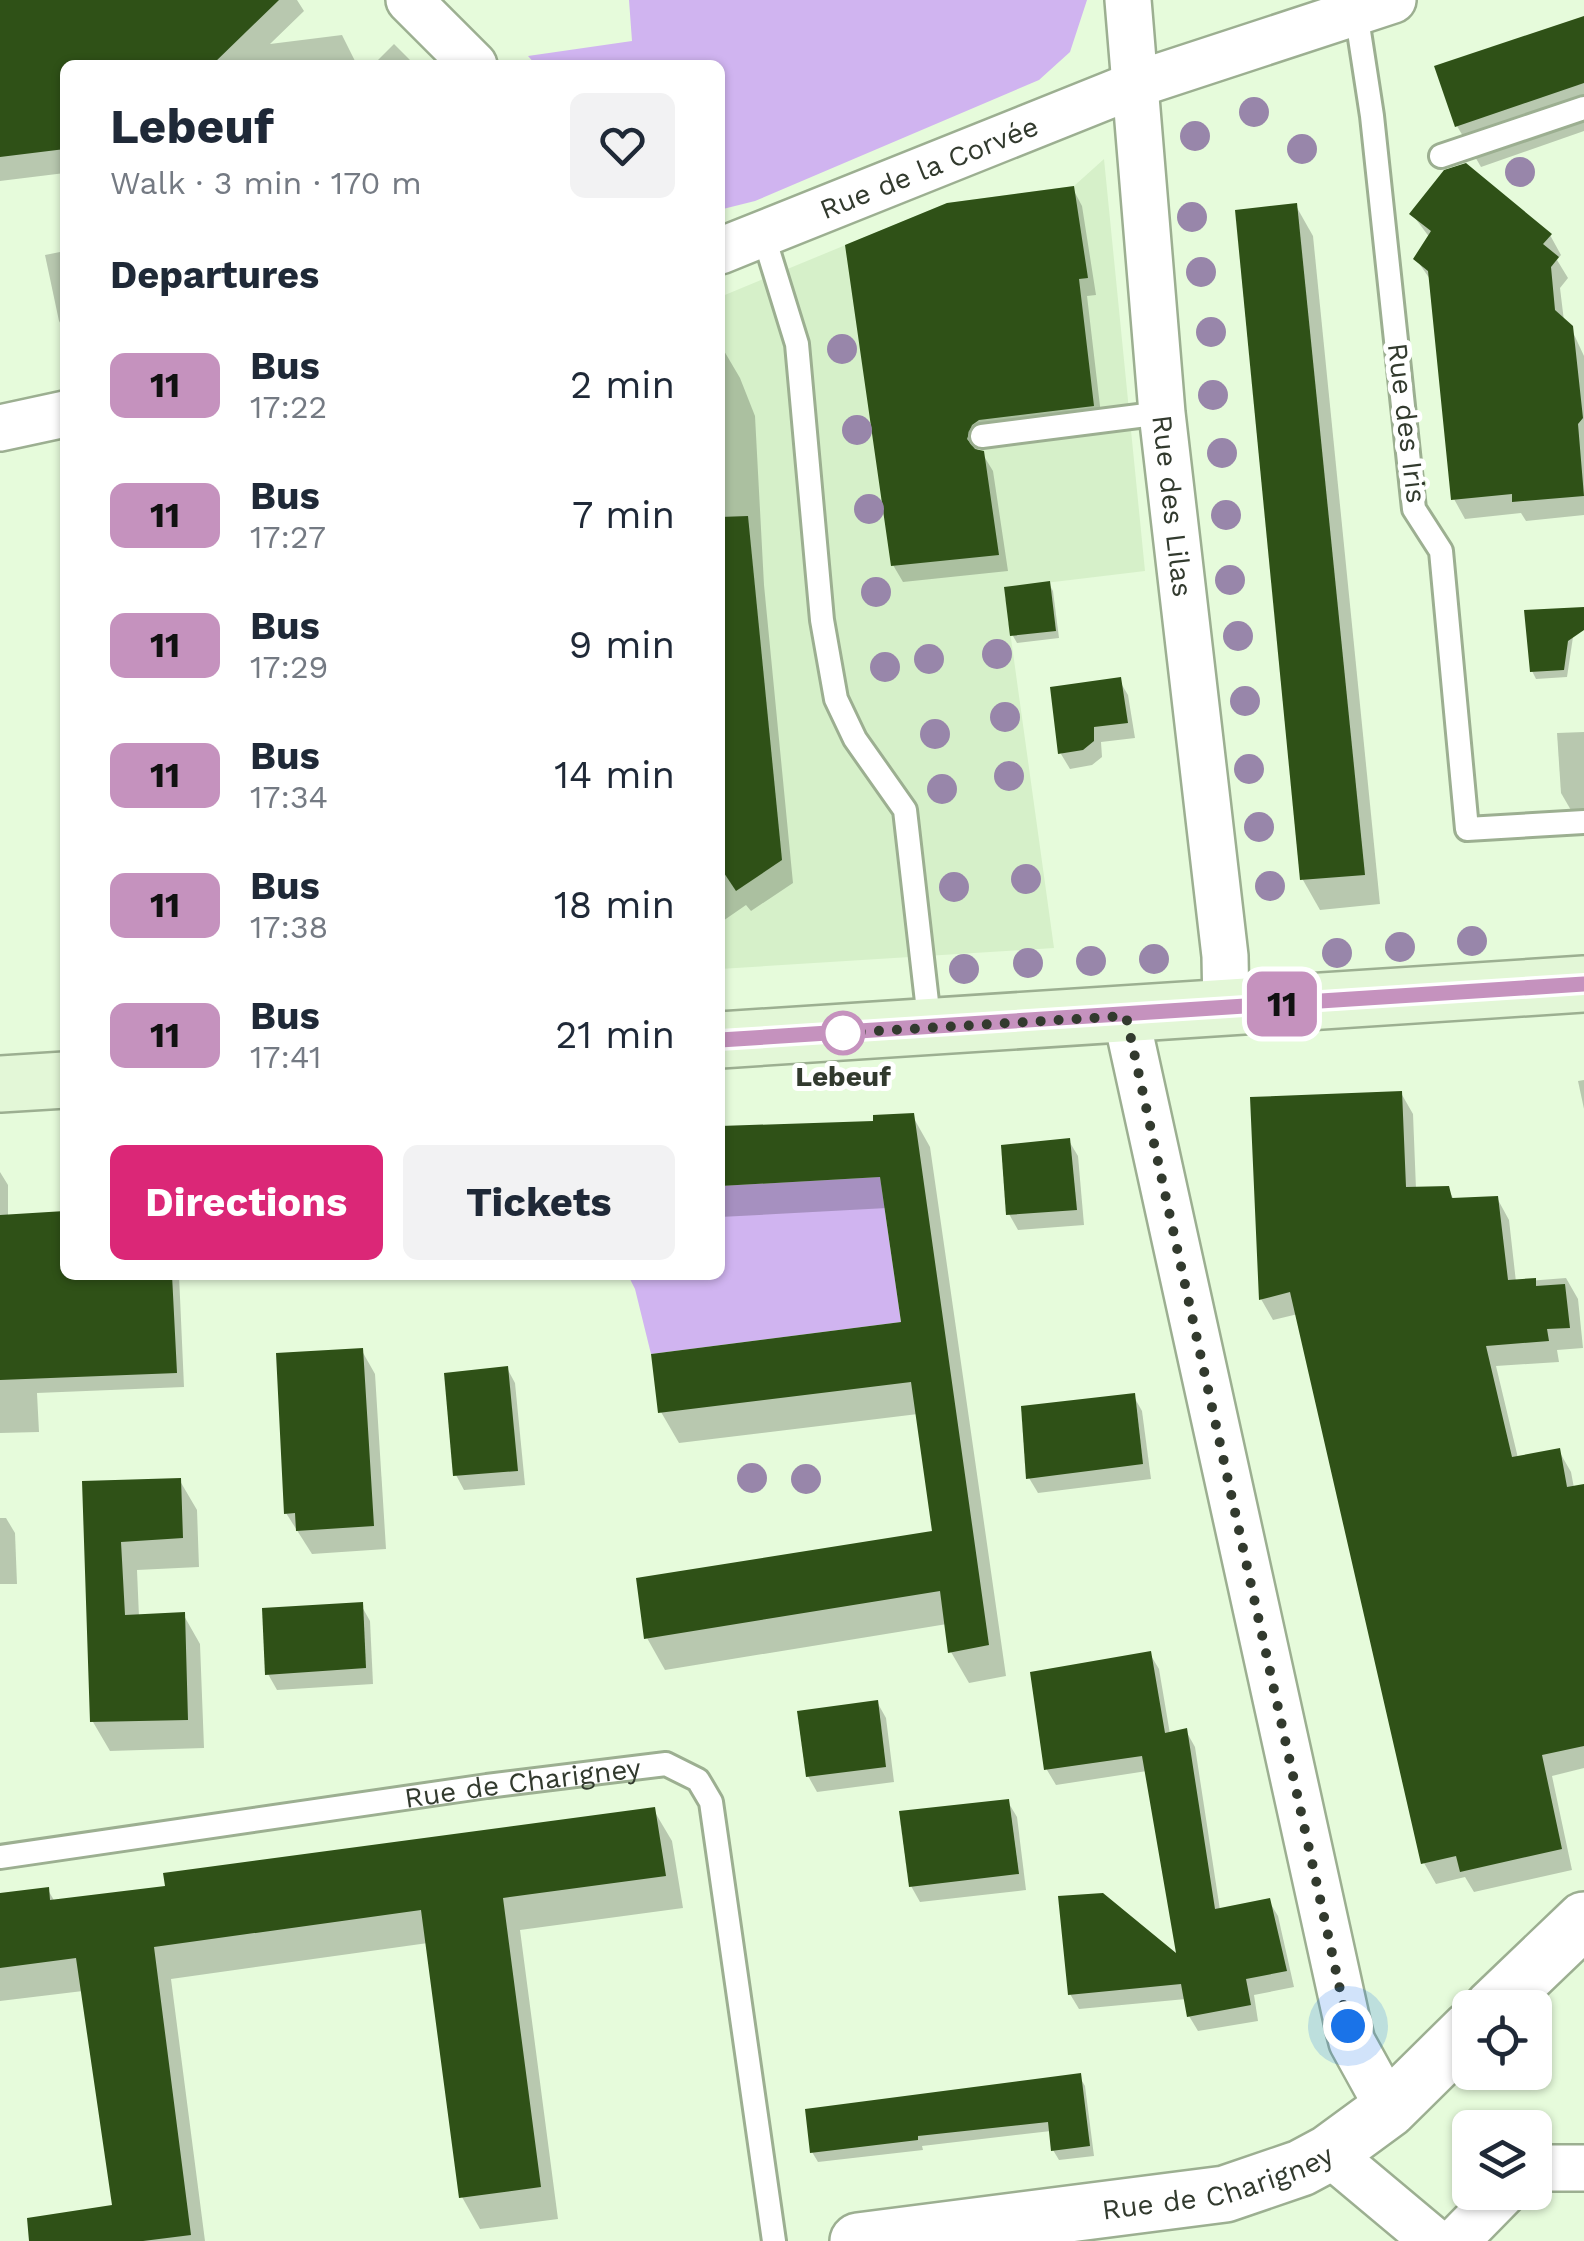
<!DOCTYPE html>
<meta charset="utf-8">
<style>
:root{--surface:#fff;--page:#f2f2f3;--text:#1f2937;--muted:#747a83;--accent:#db2777}
body{margin:0;font-family:"Work Sans",sans-serif;background:var(--page);color:var(--text);height:100vh;display:flex;flex-direction:column;font-size:38px;white-space:nowrap}
*{box-sizing:border-box;margin:0}
p{font-size:32px;color:var(--muted)}
.icon{flex:none;width:55px;height:55px;fill:none;stroke:currentColor;stroke-width:2;stroke-linecap:round;stroke-linejoin:round}
.map{position:relative;flex:1;overflow:hidden}
.drawer{position:absolute;left:60px;top:60px;width:665px;height:1220px;display:flex;flex-direction:column;background:var(--surface);border-radius:15px;box-shadow:0 2px 8px #0004}
.drawer>*{flex:none}
.badge{padding:0 20px;border-radius:15px;font-size:35px;line-height:65px}
.fabs{position:absolute;left:1452px;top:1990px;display:grid;gap:20px}
.fabs a{display:grid;place-items:center;width:100px;height:100px;border-radius:15px;background:var(--surface);box-shadow:0 2px 8px #0004;font-size:50px}
.you{position:absolute;width:50px;height:50px;margin:-25px;border:8px solid #fff;border-radius:50%;background:#1a73e8;box-shadow:0 0 0 15px #1a73e833}
.map>.badge{position:absolute;translate:-50% -50%;box-shadow:0 0 0 5px #fff}
h2{padding:0 50px;font-size:38px;line-height:90px}
.round{display:grid;place-items:center;flex:none;width:105px;height:105px;border-radius:15px;background:var(--page)}
.headline{display:flex;align-items:center;justify-content:space-between;height:170px;padding:0 50px}
h1{font-size:48px;font-weight:700;line-height:75px}
.primary-button{display:flex;gap:20px;margin-top:auto;padding:20px 50px}
.primary-button a{flex:1;height:115px;border-radius:15px;background:var(--accent);color:#fff;font-size:40px;font-weight:700;line-height:115px;text-align:center}
.primary-button a+a{background:var(--page);color:var(--text)}
ul{padding:0;list-style:none}
li{display:flex;align-items:center;gap:30px;height:130px;padding:0 50px}
li div{flex:1}
li b{display:block;font-size:38px}
li em{font-style:normal}
li .badge{min-width:110px;font-weight:700;text-align:center}
.map>svg:first-child{display:block}
.built{fill:#d6f0c9}
.green{fill:#d0b4f0}
.shadow{fill:#0003}
.building{fill:#2f5117}
.lines{fill:none;stroke-linecap:round;stroke-linejoin:round}
.service-casing{stroke:#9caf91;stroke-width:28}
.minor-casing{stroke:#9caf91;stroke-width:50}
.tertiary-casing{stroke:#9caf91;stroke-width:60}
.secondary-casing{stroke:#9caf91;stroke-width:60}
.service{stroke:#fff;stroke-width:22}
.minor{stroke:#fff;stroke-width:45}
.tertiary{stroke:#fff;stroke-width:55}
.secondary{stroke:#e3f7d7;stroke-width:55}
.tree{fill:#9886aa}
.line-casing{stroke:#fff;stroke-width:22}
.line{stroke:#c592be;stroke-width:15}
.walk{stroke:#323a2e;stroke-width:10;stroke-dasharray:0 18}
.stop-dot{fill:#fff;stroke:#c592be;stroke-width:5}
.labels{text-anchor:middle;dominant-baseline:central;stroke-width:10;stroke-linejoin:round;paint-order:stroke}
.street-label{font-size:28px;fill:#323a2e;stroke:#fff}
.stop-label{font-size:28px;font-weight:bold;fill:#323a2e;stroke:#fff}
</style>
<div class="map">
<svg width="1584" height="2241" viewBox="0 0 1584 2241">
<rect width="100%" height="100%" fill="#e6fbdb"/>
<!-- built -->
<polygon class="built" points="1104,159 1145,571 1004,588 1054,948 720,969 720,297 947,203 1074,186"/>
<!-- green -->
<g class="green">
<polygon points="629,0 1087,0 1070,52 1039,80 755,201 723,209 720,209 720,65 536,65 528,56 632,41"/>
<polygon points="880,1177 901,1322 651,1354 635,1289 628,1275 720,1275 720,1186"/>
</g>
<!-- shadow -->
<g class="shadow">
<polygon points="0,0 297,0 304,11 270,44 342,35 357,65 65,65 65,173 0,181"/>
<polygon points="1584,18 1584,131 1481,167 1457,126"/>
<polygon points="394,44 415,65 373,65"/>
<polygon points="1073,189 1082,206 1096,295 1087,296 1102,423 989,436 977,447 976,452 982,453 993,471 1008,571 903,582 893,565"/>
<polygon points="1296,206 1313,236 1380,904 1320,910 1303,880"/>
<polygon points="1412,214 1550,235 1561,255 1557,260 1568,278 1560,288 1564,321 1571,328 1584,356 1584,515 1526,521 1521,513 1465,519 1454,499 1432,282 1416,259 1430,238"/>
<polygon points="65,251 65,331 59,321 45,255"/>
<polygon points="720,344 740,378 755,416 764,585 793,883 751,911 746,905 720,923"/>
<polygon points="1049,584 1053,591 1059,638 1017,643 1013,636"/>
<polygon points="1576,617 1567,677 1536,679 1532,671"/>
<polygon points="1119,680 1128,695 1135,738 1101,742 1102,757 1092,765 1070,769 1061,754"/>
<polygon points="1584,732 1584,823 1579,824 1561,793 1557,733"/>
<polygon points="1584,1080 1584,1109 1578,1081"/>
<polygon points="1401,1093 1413,1114 1416,1189 1448,1188 1454,1200 1497,1198 1509,1220 1516,1282 1566,1278 1578,1299 1583,1348 1557,1350 1559,1362 1496,1366 1518,1458 1559,1451 1571,1472 1574,1488 1584,1486 1584,1768 1552,1776 1572,1870 1474,1892 1465,1877 1436,1884 1424,1863 1298,1314 1273,1320 1261,1299"/>
<polygon points="912,1115 930,1147 1006,1676 969,1683 951,1652 947,1624 665,1670 647,1638 935,1533 918,1414 679,1443 661,1412 904,1324 887,1208 720,1217 720,1129 875,1123"/>
<polygon points="1069,1141 1078,1156 1084,1225 1018,1230 1009,1214"/>
<polygon points="0,1172 8,1185 8,1217 65,1214 65,1275 179,1275 184,1387 37,1393 39,1432 0,1433"/>
<polygon points="273,1275 435,1275 436,1277 275,1280"/>
<polygon points="362,1351 375,1374 386,1549 312,1554 286,1513"/>
<polygon points="507,1368 515,1383 525,1485 464,1490 456,1475"/>
<polygon points="1133,1395 1142,1411 1151,1479 1038,1493 1029,1478"/>
<polygon points="180,1481 197,1510 199,1567 137,1570 139,1617 183,1614 200,1644 204,1748 110,1751 93,1722 85,1484"/>
<polygon points="0,1518 6,1518 15,1533 17,1584 0,1584"/>
<polygon points="361,1605 370,1621 373,1684 277,1690 268,1674"/>
<polygon points="1150,1654 1159,1669 1170,1734 1186,1731 1195,1747 1220,1910 1269,1901 1278,1916 1294,1987 1254,1995 1258,2021 1198,2031 1189,2016 1186,1999 1079,2009 1070,1994 1180,1960 1147,1771 1056,1785 1047,1770 1033,1674"/>
<polygon points="877,1702 886,1718 894,1782 817,1792 808,1776"/>
<polygon points="1008,1802 1017,1817 1026,1890 920,1902 911,1886"/>
<polygon points="653,1809 672,1841 683,1908 520,1930 558,2219 480,2229 462,2197 428,1943 171,1979 205,2241 88,2241 115,2207 83,1991 0,2001 0,1896 48,1890 55,1902 168,1888"/>
<polygon points="1079,2076 1085,2086 1094,2156 1059,2160 1053,2150 1051,2131 922,2146 923,2150 818,2162 812,2152"/>
</g>
<!-- building -->
<g class="building">
<polygon points="0,0 279,0 212,65 65,65 65,149 0,157"/>
<polygon points="1584,16 1584,83 1455,127 1434,66"/>
<polygon points="1466,163 1552,234 1543,244 1559,257 1551,267 1555,310 1573,326 1583,418 1578,424 1584,496 1512,502 1512,494 1451,500 1428,271 1413,259 1431,231 1409,214 1444,170"/>
<polygon points="1074,186 1088,278 1079,279 1094,406 979,420 972,425 967,439 975,449 984,451 999,555 891,566 845,245 947,203"/>
<polygon points="1297,203 1365,875 1300,880 1235,210"/>
<polygon points="748,516 782,860 736,891 720,867 720,517"/>
<polygon points="1050,581 1056,631 1010,636 1004,587"/>
<polygon points="1584,607 1584,630 1568,641 1564,670 1530,672 1524,610"/>
<polygon points="1121,677 1128,723 1094,727 1094,741 1083,750 1058,754 1050,687"/>
<polygon points="1402,1091 1406,1187 1449,1186 1452,1198 1498,1196 1508,1280 1536,1278 1536,1286 1565,1284 1570,1328 1547,1329 1549,1341 1486,1346 1512,1457 1560,1448 1567,1487 1584,1484 1584,1746 1542,1755 1562,1849 1460,1872 1456,1856 1421,1864 1290,1292 1259,1300 1250,1097"/>
<polygon points="914,1113 989,1645 948,1653 940,1591 644,1639 636,1578 932,1531 911,1382 658,1413 651,1354 901,1322 880,1177 720,1186 720,1126 873,1121 873,1115"/>
<polygon points="1070,1138 1077,1210 1006,1215 1001,1145"/>
<polygon points="65,1211 65,1275 172,1275 177,1373 0,1380 0,1215"/>
<polygon points="363,1348 374,1526 296,1531 295,1513 284,1514 276,1353"/>
<polygon points="508,1366 518,1471 453,1476 444,1373"/>
<polygon points="1135,1393 1143,1464 1026,1479 1021,1406"/>
<polygon points="181,1478 183,1538 121,1542 125,1615 185,1612 188,1720 90,1722 82,1481"/>
<polygon points="363,1602 366,1668 265,1675 262,1608"/>
<polygon points="1151,1651 1165,1733 1187,1728 1215,1909 1270,1898 1287,1971 1246,1979 1251,2005 1187,2017 1181,1984 1068,1995 1058,1896 1103,1893 1176,1953 1142,1756 1044,1770 1030,1672"/>
<polygon points="878,1700 886,1767 806,1777 797,1711"/>
<polygon points="1009,1799 1019,1874 909,1887 899,1811"/>
<polygon points="655,1807 666,1876 503,1898 541,2187 459,2198 421,1910 154,1947 191,2235 143,2241 29,2241 27,2218 112,2205 76,1958 0,1968 0,1893 49,1887 50,1900 165,1886 163,1873"/>
<polygon points="1081,2073 1090,2146 1051,2151 1048,2122 918,2136 918,2140 810,2153 805,2109"/>
</g>
<g class="lines">
<!-- service casing -->
<g class="service-casing">
<g id="service">
<polyline points="1356,12 1372,116 1414,509 1441,551 1467,829 1584,822"/>
<polyline points="1441,156 1584,108"/>
<polyline points="763,234 797,344 822,620 836,699 855,739 905,810 930,1028"/>
<polyline points="982,436 1162,413"/>
<path id="s1" d="M0,1857l487,-71 179,-22 32,16 13,22 63,439"/>
</g>
</g>
<!-- minor casing -->
<g class="minor-casing">
<g id="minor">
<polyline points="409,0 474,65"/>
<path id="s2" d="M1128,0l34,413 63,543 1,52"/>
<path id="s3" d="M720,251l417,-167 256,-84"/>
<polyline points="0,428 65,414"/>
<polyline points="1126,1016 1348,2026 1352,2042 1389,2109"/>
<polyline points="1329,2153 1434,2241"/>
<polyline points="1535,2168 1584,2168"/>
<polyline points="1456,2241 1504,2192"/>
</g>
</g>
<!-- tertiary casing -->
<g class="tertiary-casing">
<g id="tertiary">
<polyline points="1492,2008 1584,1920"/>
<path id="s4" d="M858,2241l367,-47 76,-26 28,-15 60,-44 81,-80"/>
</g>
</g>
<!-- secondary casing -->
<g class="secondary-casing">
<g id="secondary">
<polyline points="720,1040 1584,984"/>
<polyline points="0,1084 65,1080"/>
</g>
</g>
<!-- service -->
<use href="#service" class="service"/>
<!-- minor -->
<use href="#minor" class="minor"/>
<!-- tertiary -->
<use href="#tertiary" class="tertiary"/>
<!-- secondary -->
<use href="#secondary" class="secondary"/>
</g>
<!-- trees -->
<g class="tree">
<circle cx="1254" cy="112" r="15"/>
<circle cx="1195" cy="136" r="15"/>
<circle cx="1302" cy="149" r="15"/>
<circle cx="1520" cy="172" r="15"/>
<circle cx="1192" cy="217" r="15"/>
<circle cx="1201" cy="272" r="15"/>
<circle cx="1211" cy="332" r="15"/>
<circle cx="842" cy="349" r="15"/>
<circle cx="1213" cy="395" r="15"/>
<circle cx="857" cy="430" r="15"/>
<circle cx="1222" cy="453" r="15"/>
<circle cx="869" cy="509" r="15"/>
<circle cx="1226" cy="515" r="15"/>
<circle cx="1230" cy="580" r="15"/>
<circle cx="876" cy="592" r="15"/>
<circle cx="1238" cy="636" r="15"/>
<circle cx="997" cy="654" r="15"/>
<circle cx="929" cy="659" r="15"/>
<circle cx="885" cy="667" r="15"/>
<circle cx="1245" cy="701" r="15"/>
<circle cx="1005" cy="717" r="15"/>
<circle cx="935" cy="734" r="15"/>
<circle cx="1249" cy="769" r="15"/>
<circle cx="1009" cy="776" r="15"/>
<circle cx="942" cy="789" r="15"/>
<circle cx="1259" cy="827" r="15"/>
<circle cx="1026" cy="879" r="15"/>
<circle cx="1270" cy="886" r="15"/>
<circle cx="954" cy="887" r="15"/>
<circle cx="1472" cy="941" r="15"/>
<circle cx="1400" cy="947" r="15"/>
<circle cx="1337" cy="953" r="15"/>
<circle cx="1154" cy="959" r="15"/>
<circle cx="1091" cy="961" r="15"/>
<circle cx="1028" cy="963" r="15"/>
<circle cx="964" cy="969" r="15"/>
<circle cx="752" cy="1478" r="15"/>
<circle cx="806" cy="1479" r="15"/>
</g>
<g class="lines">
<!-- line casing -->
<g class="line-casing">
<polyline id="line" points="720,1040 1584,984"/>
</g>
<!-- line -->
<use href="#line" class="line"/>
<!-- walk -->
<polyline class="walk" points="843,1033 1126,1016 1348,2026"/>
</g>
<!-- markers -->
<circle class="stop-dot" cx="843" cy="1033" r="20"/>
<g class="labels">
<!-- street labels -->
<g class="street-label">
<text stroke="none"><textPath href="#s3" startOffset="225">Rue de la Corvée</textPath></text>
<text transform="translate(1407 423) rotate(83)">Rue des Iris</text>
<text stroke="none"><textPath href="#s2" startOffset="508">Rue des Lilas</textPath></text>
<text stroke="none"><textPath href="#s1" startOffset="528">Rue de Charigney</textPath></text>
<text stroke="none"><textPath href="#s4" startOffset="365">Rue de Charigney</textPath></text>
</g>
<!-- stop labels -->
<g class="stop-label">
<text x="843" y="1076">Lebeuf</text>
</g>
</g>
</svg>
<div class="fabs">
<a><svg class="icon" aria-label="locate" viewBox="0 0 24 24"><circle cx="12" cy="12" r="6"/><path d="M12 2v4M12 18v4M2 12h4M18 12h4"/></svg></a>
<a><svg class="icon" aria-label="layers" viewBox="0 0 24 24"><path d="M12 4l9 5-9 5-9-5zM3 14l9 5 9-5"/></svg></a>
</div>
<div class="you" style="left:1348px;top:2026px"></div>
<b class="badge" style="left:1282px;top:1004px;background:#c592be;color:#111">11</b>
<section class="drawer">
<div class="headline"><div><h1>Lebeuf</h1><p>Walk · 3 min · 170 m</p></div><a class="round"><svg class="icon" aria-label="heart" viewBox="0 0 24 24"><path d="M12 20l-8-8c-3-5 5-10 8-4 3-6 11-1 8 4z"/></svg></a></div>
<h2>Departures</h2>
<ul>
<li><span class="badge" style="background:#c592be;color:#111">11</span><div><b>Bus</b><p>17:22</p></div><em>2 min</em></li>
<li><span class="badge" style="background:#c592be;color:#111">11</span><div><b>Bus</b><p>17:27</p></div><em>7 min</em></li>
<li><span class="badge" style="background:#c592be;color:#111">11</span><div><b>Bus</b><p>17:29</p></div><em>9 min</em></li>
<li><span class="badge" style="background:#c592be;color:#111">11</span><div><b>Bus</b><p>17:34</p></div><em>14 min</em></li>
<li><span class="badge" style="background:#c592be;color:#111">11</span><div><b>Bus</b><p>17:38</p></div><em>18 min</em></li>
<li><span class="badge" style="background:#c592be;color:#111">11</span><div><b>Bus</b><p>17:41</p></div><em>21 min</em></li>
</ul>
<div class="primary-button"><a>Directions</a><a>Tickets</a></div>
</section>
</div>
